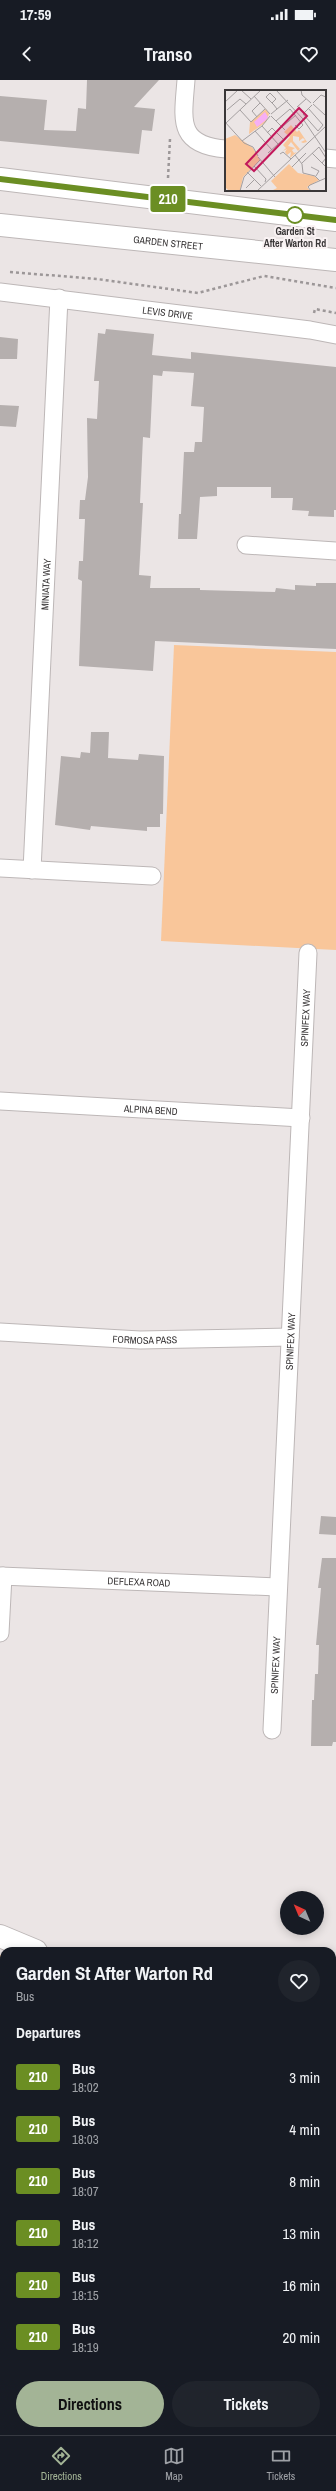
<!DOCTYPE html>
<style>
:root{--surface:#171b24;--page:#20242c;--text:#f1f3f6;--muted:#9ea1a6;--line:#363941;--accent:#a3b496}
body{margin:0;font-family:"Archivo Narrow",sans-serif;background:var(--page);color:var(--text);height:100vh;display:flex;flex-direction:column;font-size:15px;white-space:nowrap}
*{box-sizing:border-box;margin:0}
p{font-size:13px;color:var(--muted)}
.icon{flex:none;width:22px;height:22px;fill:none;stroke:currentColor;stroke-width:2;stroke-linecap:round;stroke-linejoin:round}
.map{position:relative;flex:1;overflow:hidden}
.side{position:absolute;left:0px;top:1867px;width:336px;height:488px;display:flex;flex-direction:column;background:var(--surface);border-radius:12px 12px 0 0;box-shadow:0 2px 10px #0003}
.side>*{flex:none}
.badge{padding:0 8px;border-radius:3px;font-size:14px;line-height:26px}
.needle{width:26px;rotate:316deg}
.buttons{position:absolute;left:280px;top:1811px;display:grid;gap:8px}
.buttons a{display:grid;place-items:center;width:44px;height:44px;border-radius:50%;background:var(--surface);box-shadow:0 2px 10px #0003;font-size:20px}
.map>.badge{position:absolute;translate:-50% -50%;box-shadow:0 0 0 2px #fff}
h2{padding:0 16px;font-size:15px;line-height:36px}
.round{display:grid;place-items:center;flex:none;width:42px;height:42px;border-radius:21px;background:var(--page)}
.overview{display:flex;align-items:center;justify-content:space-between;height:68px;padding:0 16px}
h1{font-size:19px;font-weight:700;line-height:30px}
.primary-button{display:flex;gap:8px;margin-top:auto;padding:8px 16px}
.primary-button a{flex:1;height:46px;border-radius:24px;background:var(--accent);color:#111;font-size:16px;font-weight:700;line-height:46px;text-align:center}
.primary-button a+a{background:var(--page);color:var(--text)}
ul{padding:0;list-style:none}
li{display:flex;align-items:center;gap:12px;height:52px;padding:0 16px}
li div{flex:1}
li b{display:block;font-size:15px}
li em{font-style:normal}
li .badge{min-width:44px;font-weight:700;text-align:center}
.status{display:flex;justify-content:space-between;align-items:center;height:28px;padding:0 20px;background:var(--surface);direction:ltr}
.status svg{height:11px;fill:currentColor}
header{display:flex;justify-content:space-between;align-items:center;height:52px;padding:0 16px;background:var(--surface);font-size:18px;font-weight:700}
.tabs{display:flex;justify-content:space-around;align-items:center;height:56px;border-top:1px solid var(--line);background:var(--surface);font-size:11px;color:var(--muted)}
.tabs a{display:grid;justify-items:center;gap:2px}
.tabs .selected{color:var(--accent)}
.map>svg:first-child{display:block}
.green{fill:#f9c69a}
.building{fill:#b5afae}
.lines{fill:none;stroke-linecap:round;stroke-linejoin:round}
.street-casing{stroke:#bdb7b7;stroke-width:19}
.secondary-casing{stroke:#bdb7b7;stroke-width:24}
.primary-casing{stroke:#bdb7b7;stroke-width:24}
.path{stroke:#9c9798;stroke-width:2.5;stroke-dasharray:3 3;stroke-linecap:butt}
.street{stroke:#fff;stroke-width:17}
.secondary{stroke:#fff;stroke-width:22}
.primary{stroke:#fff;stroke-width:22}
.line-casing{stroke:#fff;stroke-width:9}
.line{stroke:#6b8e23;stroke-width:6}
.stop-dot{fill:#fff;stroke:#6b8e23;stroke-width:2}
.labels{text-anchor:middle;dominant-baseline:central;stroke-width:4;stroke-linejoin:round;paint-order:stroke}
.stop-label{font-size:10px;font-weight:bold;fill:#3a3738;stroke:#f9f2f3}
.street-label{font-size:10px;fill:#3a3738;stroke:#f9f2f3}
.inset-road{fill:none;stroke:#a49fa0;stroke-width:1}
.view{fill:#c2185b;fill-opacity:0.15;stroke:#c2185b;stroke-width:2}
.inset-edge{fill:none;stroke:#3a3738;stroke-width:2}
</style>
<div class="status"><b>17:59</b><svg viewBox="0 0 49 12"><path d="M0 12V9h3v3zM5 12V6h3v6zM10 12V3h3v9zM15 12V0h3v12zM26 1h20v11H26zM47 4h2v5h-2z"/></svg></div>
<header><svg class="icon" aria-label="back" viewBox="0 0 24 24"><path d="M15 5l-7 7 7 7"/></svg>Transo<svg class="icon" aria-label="heart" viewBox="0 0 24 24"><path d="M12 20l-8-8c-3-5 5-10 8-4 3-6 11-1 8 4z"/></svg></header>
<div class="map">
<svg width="336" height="2355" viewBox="0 0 336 2355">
<rect width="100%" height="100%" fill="#ebe5e5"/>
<!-- green -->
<g class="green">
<polygon points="174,565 336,572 336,870 161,861"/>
<polygon points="0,1875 4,1876 4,2351 205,2351 205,2355 0,2355"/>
</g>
<!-- building -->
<g class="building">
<polygon points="87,0 159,0 134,27 155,29 152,51 142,50 139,74 0,61 0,16 47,20 44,50 76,51 78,28 86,29"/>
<polygon points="106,249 154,254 152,275 191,279 191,272 336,287 336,430 334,430 334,437 308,436 309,431 292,430 293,418 271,418 271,407 217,407 217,416 200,417 197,459 178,459 179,434 181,434 184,372 194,372 195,362 202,362 204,327 191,326 194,293 163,291 162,296 153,295 150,358 143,357 140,423 143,423 139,495 151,496 150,508 200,508 200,510 275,512 276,508 295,510 295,505 316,506 316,503 336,503 336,569 155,561 153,591 79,586 82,501 78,499 79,481 83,481 85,439 79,439 80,420 85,420 88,397 87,338 97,339 99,301 94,301 98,253 105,254"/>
<polygon points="0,257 18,259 17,279 0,279"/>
<polygon points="0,325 19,326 16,347 0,346"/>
<polygon points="91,652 109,652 108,678 138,680 139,674 164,676 163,734 160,734 160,747 147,747 147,751 91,746 90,750 55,745 61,676 80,678 81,672 90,673"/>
<polygon points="321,1436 336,1437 336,1455 319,1454"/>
<polygon points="322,1478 336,1478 336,1662 333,1662 332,1666 311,1666 312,1620 314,1620 315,1594 318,1594 319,1565 316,1565 321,1508 318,1508"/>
</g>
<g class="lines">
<!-- street casing -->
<g class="street-casing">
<g id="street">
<path d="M186,0c-3,39 -10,65 40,69"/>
<polyline points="325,78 336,79"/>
<path id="s1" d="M0,212l310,38 26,5"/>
<polyline points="246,465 336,471"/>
<polyline points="0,788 152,796"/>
<path id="s2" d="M32,790l27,-572"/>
<path id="s3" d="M0,1021l301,17"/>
<path id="s4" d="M0,1252l140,8 150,-3"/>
<path id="s5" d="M0,1496l278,11"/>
<polyline points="0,1553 3,1496"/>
<path id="s6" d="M272,1650l36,-777"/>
<polyline points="332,2239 336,2239"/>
<polyline points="219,2355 219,2351"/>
</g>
</g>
<!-- secondary casing -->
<g class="secondary-casing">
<g id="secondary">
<polyline points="0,1856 36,1871"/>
<polyline points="332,1974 336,1974"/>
</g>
</g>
<!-- primary casing -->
<g class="primary-casing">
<g id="primary">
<polyline points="0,99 336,140"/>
<path id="s7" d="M0,145l336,35"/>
</g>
</g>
<!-- path -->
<g class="path">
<polyline points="168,98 170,59"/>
<polyline points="10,192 97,199 198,213 264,196 336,208"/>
<polyline points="314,233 315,229 336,233"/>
</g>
<!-- street -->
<use href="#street" class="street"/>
<!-- secondary -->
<use href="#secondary" class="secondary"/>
<!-- primary -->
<use href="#primary" class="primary"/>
</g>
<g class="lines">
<!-- line casing -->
<g class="line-casing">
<polyline id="line" points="0,99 336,140"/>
</g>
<!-- line -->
<use href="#line" class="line"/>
</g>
<!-- markers -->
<circle class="stop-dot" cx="295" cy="135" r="8"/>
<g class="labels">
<!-- stop labels -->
<g class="stop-label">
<text x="295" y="151">Garden St<tspan x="295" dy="12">After Warton Rd</tspan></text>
</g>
<!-- street labels -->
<g class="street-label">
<text stroke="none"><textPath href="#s7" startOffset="169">GARDEN STREET</textPath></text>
<text stroke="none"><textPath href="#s1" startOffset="169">LEVIS DRIVE</textPath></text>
<text stroke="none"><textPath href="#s2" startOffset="286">MINIATA WAY</textPath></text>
<text stroke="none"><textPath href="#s6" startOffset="713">SPINIFEX WAY</textPath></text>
<text stroke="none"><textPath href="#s3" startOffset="151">ALPINA BEND</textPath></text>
<text stroke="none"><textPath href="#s4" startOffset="145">FORMOSA PASS</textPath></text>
<text stroke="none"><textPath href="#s6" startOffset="389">SPINIFEX WAY</textPath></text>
<text stroke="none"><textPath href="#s5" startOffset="139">DEFLEXA ROAD</textPath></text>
<text stroke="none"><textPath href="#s6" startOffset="65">SPINIFEX WAY</textPath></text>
</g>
</g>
<!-- overview -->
<g transform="translate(225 10)">
<rect width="101" height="101" fill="#ebe5e5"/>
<path d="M41,19l3,5 -3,8 -17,12 1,-12zM66,35l6,7 2,-2 8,12 -4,1 -2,-1 4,-2 -2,-2 -4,3v-4l-6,-1v5l7,8 -2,2 -7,-9 -3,4 7,2 -3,2 2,3 3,-1 -7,6 1,-6 -4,3 -2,-3 2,-3 -4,2 3,-3 -3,-3 7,-8 -6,-5zM10,45l18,13 7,12 -17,17 -3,14h-11l-4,-4v-48zM64,74l9,9 16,3 5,4 -12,7 3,4h-39l6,-3 -6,-7z" fill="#f9c69a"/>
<path d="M40,22l3,5 -2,3 -9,7 -3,-5z" fill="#f6aff4"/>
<path class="inset-road" d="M16,0l10,9M51,0l27,29 23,34M76,0l1,5 9,8M29,6l16,18M0,12l13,-12M47,13l4,-4 -6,-6 -4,4 8,8 3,4M88,13l8,-8 5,2M88,14l12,11M72,17l9,-8M83,18l15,17 -5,6 -15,-17 9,-9M2,20l13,-11 6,5M15,20l11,12 14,-13M46,24l17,-14M46,26l14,14M32,27l-5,-6 8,-8M51,31l14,-12 13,16 -4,4 -4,-4M0,32l19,21 9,4 5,9M1,33l35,-33M37,36l16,18M57,37l14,-12M30,41l17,19M42,43l5,-5 11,11M17,51l20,-15 8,-10M43,63l19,-17M87,63l14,14M55,64l3,-2 8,7M70,65l7,9 1,9 12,3 5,5M33,67l17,20M77,73l17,-16 7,11 -4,5M29,76l12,13 -1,3M67,77l14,-14M86,77l8,4 -3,5M22,82l14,14M21,98l9,-9M15,101l4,-14 16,-17M32,101l69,-65M86,101l-3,-4 2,-2 16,-7"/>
<path class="view" d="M74,18l8,8 -53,55 -8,-7z"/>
<rect width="101" height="101" class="inset-edge"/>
</g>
</svg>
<div class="buttons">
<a><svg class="needle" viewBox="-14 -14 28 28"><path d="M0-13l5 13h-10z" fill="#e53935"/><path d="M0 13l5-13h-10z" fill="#9ea1a6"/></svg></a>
</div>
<b class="badge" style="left:168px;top:119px;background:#6b8e23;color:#fff">210</b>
<section class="side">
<div class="overview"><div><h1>Garden St After Warton Rd</h1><p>Bus</p></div><a class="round"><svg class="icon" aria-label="heart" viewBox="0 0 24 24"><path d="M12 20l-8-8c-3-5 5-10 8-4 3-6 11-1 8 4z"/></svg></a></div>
<h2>Departures</h2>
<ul>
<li><span class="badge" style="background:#6b8e23;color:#fff">210</span><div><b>Bus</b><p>18:02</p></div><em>3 min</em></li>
<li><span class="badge" style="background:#6b8e23;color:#fff">210</span><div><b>Bus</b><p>18:03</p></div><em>4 min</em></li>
<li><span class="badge" style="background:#6b8e23;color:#fff">210</span><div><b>Bus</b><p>18:07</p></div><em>8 min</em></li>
<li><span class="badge" style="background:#6b8e23;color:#fff">210</span><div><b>Bus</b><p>18:12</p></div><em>13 min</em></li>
<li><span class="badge" style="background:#6b8e23;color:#fff">210</span><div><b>Bus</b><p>18:15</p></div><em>16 min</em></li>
<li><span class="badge" style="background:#6b8e23;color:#fff">210</span><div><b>Bus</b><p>18:19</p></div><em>20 min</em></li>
</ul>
<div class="primary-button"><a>Directions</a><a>Tickets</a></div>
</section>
</div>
<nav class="tabs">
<a class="selected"><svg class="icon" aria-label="directions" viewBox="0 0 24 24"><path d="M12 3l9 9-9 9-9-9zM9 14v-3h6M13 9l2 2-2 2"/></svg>Directions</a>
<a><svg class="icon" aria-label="map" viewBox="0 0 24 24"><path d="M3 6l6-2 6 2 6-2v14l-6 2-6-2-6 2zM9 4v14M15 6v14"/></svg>Map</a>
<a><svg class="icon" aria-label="tickets" viewBox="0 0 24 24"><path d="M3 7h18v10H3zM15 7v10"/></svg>Tickets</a>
</nav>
